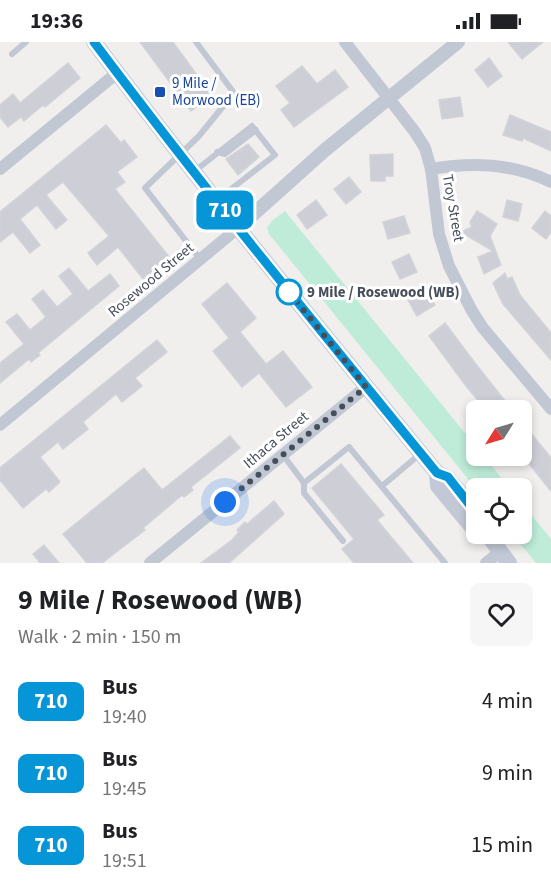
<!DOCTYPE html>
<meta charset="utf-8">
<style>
:root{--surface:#fff;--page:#f6f6f6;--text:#202124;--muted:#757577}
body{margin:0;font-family:"Source Sans 3",sans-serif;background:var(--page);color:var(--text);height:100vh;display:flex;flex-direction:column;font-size:22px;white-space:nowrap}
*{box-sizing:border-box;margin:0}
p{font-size:20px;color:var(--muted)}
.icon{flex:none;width:33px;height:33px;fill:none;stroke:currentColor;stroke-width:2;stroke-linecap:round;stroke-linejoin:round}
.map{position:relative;height:521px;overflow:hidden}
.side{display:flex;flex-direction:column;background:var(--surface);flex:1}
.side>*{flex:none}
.badge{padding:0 12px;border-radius:9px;font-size:21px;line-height:39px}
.needle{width:39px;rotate:233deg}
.tools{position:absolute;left:466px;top:358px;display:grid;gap:12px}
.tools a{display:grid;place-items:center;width:66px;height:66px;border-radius:9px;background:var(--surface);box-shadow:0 3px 9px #0003;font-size:30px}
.you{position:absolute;width:30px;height:30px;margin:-15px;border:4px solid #fff;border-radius:50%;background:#1a73e8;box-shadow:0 0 0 9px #1a73e833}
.map>.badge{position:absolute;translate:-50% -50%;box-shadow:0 0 0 3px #fff}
.round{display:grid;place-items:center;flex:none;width:63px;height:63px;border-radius:9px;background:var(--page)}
.overview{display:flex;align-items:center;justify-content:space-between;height:102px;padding:0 18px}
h1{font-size:28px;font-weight:700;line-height:45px}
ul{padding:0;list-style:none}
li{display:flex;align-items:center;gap:18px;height:72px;padding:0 18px}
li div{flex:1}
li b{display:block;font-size:22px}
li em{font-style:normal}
li .badge{min-width:66px;font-weight:700;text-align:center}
.status{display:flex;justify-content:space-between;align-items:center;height:42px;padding:0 30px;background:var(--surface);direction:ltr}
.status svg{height:16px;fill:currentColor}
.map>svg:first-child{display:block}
.green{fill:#beecd9}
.building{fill:#cecfd6;stroke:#d2d3d9;stroke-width:1.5}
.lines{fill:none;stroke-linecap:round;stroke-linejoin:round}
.service{stroke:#c2c8d3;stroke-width:6}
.minor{stroke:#c2c8d3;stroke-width:12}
.tertiary{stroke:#c2c8d3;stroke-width:14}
.secondary{stroke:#c2c8d6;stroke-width:16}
.line-casing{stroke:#fff;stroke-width:14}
.line{stroke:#0696d7;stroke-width:9}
.walk{stroke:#474e5b;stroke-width:6;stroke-dasharray:0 10.8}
.transit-dot{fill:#1a4fb4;stroke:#fff;stroke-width:2}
.stop-dot{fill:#fff;stroke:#0696d7;stroke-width:3}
.labels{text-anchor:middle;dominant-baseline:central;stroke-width:6;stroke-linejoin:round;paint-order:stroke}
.transit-label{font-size:15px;fill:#164399;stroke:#fff;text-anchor:start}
.street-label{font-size:15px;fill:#474e5b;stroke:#fff}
.stop-label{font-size:15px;font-weight:bold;fill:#474e5b;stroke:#fff;text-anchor:start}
</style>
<div class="status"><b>19:36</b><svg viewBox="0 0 49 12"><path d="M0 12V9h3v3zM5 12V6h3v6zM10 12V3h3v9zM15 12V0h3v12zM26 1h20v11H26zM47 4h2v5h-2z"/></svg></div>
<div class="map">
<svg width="551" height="521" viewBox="0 0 551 521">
<rect width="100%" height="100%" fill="#f1efee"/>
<!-- green -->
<g class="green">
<polygon points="285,169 477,406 477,414 484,414 510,447 477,448 269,192 267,186 272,179"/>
<polygon points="522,461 551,497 551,521 536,521 512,492 522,492"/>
</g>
<!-- building -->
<g class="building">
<polygon points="140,0 173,0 210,51 208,52 210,55 191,69"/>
<polygon points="508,0 543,0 522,17"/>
<polygon points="489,16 502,34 488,45 475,28"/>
<polygon points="68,21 80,36 45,65 43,63 24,79 21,75 8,85 0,75 0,63 13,52 20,61"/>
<polygon points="302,24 317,42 335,28 348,45 294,85 281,68 290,61 276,44"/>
<polygon points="460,55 463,74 442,77 439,58"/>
<polygon points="510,73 551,90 551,109 523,96 522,99 503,93"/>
<polygon points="106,83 121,101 124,98 137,115 117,130 125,140 115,147 170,216 143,237 118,205 97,223 88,211 109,194 63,140 46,153 67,178 56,187 37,163 20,177 40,203 30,211 13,190 0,200 0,170"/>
<polygon points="248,102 259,115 238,133 226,117"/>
<polygon points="393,112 393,134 385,134 385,139 371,139 370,113"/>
<polygon points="349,135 361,150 346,162 334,147"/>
<polygon points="316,158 327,173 307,187 297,173"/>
<polygon points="507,158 522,162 518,179 503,175"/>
<polygon points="477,169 497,182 490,194 501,223 484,232 478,215 493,209 461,190 472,185 470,180"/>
<polygon points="545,169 551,174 551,190 546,197 532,186"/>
<polygon points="404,174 410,191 388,197 383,180"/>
<polygon points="409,212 417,230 400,237 392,220"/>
<polygon points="69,226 88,249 110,232 119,244 38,311 40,313 31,320 29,317 0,341 0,321 24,302 6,280 17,272 30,288 46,275 32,257 43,248 57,265 73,252 59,234"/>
<polygon points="505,231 507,237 512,235 520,253 551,291 551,318 503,262 493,241"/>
<polygon points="227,241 256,276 240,290 266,322 283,309 312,345 286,365 259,331 242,345 213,309 229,296 202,262"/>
<polygon points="425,247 435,263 417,274 408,258"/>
<polygon points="445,281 475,321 513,369 487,369 466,344 429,294"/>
<polygon points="157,298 167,310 135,336 142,344 122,360 116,352 83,380 88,387 63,407 58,400 40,415 60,440 49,450 46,447 23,466 0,438 0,426"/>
<polygon points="522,380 551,416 551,449 522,413"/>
<polygon points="230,394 240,406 191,445 193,448 184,455 182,453 143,486 145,488 102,521 87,521 63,492 144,426 162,448"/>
<polygon points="341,422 384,473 377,478 413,521 354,521 342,507 354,497 312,446"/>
<polygon points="274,459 284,472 229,521 201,521 232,498 239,490 237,488 245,480 247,482"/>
<polygon points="44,503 59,521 40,521 33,512"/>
</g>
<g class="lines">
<!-- service -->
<g class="service">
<polyline points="196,0 234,51 199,94 145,146 200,217"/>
<polyline points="12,12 26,0"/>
<polyline points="217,110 225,112 256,88"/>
<polyline points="196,128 252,84 275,113 217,158"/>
<polyline points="283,413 304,441 304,451 343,499"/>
<polyline points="304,441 349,405 445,521"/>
<polyline points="382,444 420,412"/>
</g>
<!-- minor -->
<g class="minor">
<polyline points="345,0 415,90 425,106 431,127 439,192 449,224 472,269 483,286 551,367"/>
<polyline points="0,127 117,31"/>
<path d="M431,127c40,-7 82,-6 120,13"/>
<polyline points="0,383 238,186"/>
<polyline points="150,521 366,345"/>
<polyline points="486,521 500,510"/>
</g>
<!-- tertiary -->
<polyline class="tertiary" points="238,186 325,108 458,0"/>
<!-- secondary -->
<g class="secondary">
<path d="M94,0c110,147 227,289 343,431l11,5 29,36"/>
<polyline points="437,431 438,444 477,491"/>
<polyline points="487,492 509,521"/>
</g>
</g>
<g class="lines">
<!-- line casing -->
<g class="line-casing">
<path id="line" d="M94,0c110,147 227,289 343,431l11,4 29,37"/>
</g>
<!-- line -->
<use href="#line" class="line"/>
<!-- walk -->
<polyline class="walk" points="225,460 366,345 289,250"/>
</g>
<!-- markers -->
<rect class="transit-dot" x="154" y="44" width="12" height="12" rx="3"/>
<circle class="stop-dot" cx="289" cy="250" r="12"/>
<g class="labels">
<!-- transit labels -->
<g class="transit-label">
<text x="172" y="41">9 Mile /<tspan x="172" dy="17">Morwood (EB)</tspan></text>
</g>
<!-- street labels -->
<g class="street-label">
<text transform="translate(453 166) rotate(80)">Troy Street</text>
<text transform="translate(151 238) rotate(-40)">Rosewood Street</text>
<text transform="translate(276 398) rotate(-40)">Ithaca Street</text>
</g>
<!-- stop labels -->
<g class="stop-label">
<text x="307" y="250">9 Mile / Rosewood (WB)</text>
</g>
</g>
</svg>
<div class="tools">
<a><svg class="needle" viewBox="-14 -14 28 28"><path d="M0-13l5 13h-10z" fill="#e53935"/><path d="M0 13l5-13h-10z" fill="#757577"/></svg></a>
<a><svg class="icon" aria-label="locate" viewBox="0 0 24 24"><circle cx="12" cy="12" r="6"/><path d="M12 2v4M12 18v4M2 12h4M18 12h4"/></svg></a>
</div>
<div class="you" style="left:225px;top:460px"></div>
<b class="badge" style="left:225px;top:168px;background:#0696d7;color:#fff">710</b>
</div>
<section class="side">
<div class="overview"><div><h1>9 Mile / Rosewood (WB)</h1><p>Walk · 2 min · 150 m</p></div><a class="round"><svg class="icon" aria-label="heart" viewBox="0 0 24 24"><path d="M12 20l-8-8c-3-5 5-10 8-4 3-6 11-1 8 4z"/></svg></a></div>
<ul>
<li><span class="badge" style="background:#0696d7;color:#fff">710</span><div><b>Bus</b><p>19:40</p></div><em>4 min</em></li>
<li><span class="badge" style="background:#0696d7;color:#fff">710</span><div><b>Bus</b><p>19:45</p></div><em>9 min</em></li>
<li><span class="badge" style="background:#0696d7;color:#fff">710</span><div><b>Bus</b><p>19:51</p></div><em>15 min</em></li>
</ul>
</section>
